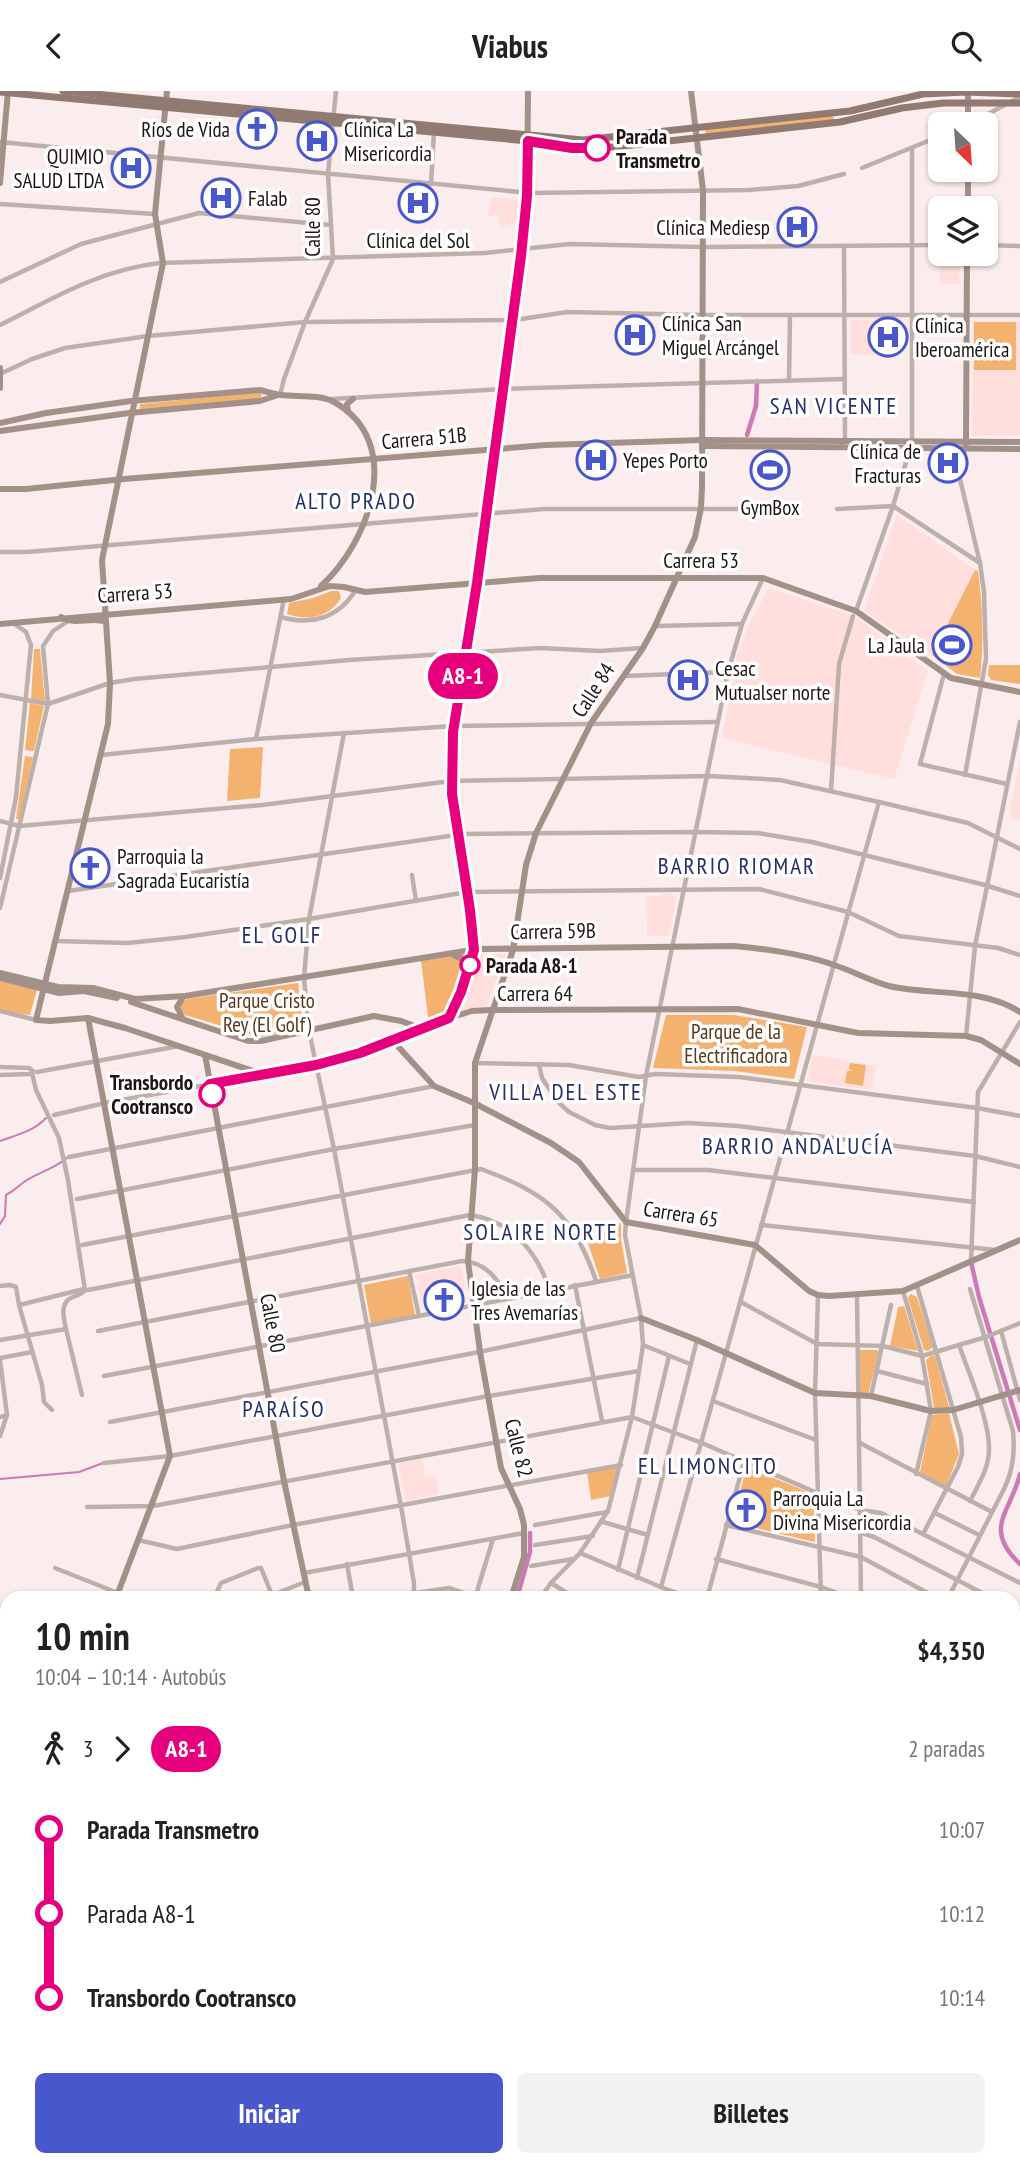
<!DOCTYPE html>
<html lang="es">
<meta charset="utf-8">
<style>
:root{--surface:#fff;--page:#f2f2f2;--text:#222;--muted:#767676;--accent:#4957cc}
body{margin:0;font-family:"PT Sans Narrow",sans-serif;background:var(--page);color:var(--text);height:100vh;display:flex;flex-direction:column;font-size:26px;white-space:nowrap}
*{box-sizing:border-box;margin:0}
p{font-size:23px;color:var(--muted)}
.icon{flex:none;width:38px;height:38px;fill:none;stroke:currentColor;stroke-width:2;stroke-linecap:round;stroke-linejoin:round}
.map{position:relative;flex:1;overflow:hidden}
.panel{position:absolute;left:0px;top:1500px;width:1020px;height:576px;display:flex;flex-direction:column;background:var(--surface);border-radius:21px 21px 0 0;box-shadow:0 2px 5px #0004}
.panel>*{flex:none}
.badge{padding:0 14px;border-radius:23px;font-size:24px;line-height:46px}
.needle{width:46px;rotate:155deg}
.buttons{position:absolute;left:928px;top:21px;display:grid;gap:14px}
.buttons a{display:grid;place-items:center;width:70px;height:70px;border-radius:10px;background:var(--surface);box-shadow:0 2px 5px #0004;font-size:35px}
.map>.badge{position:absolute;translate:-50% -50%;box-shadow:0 0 0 4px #fff}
.legs{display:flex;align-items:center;gap:10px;height:77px;padding:0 35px;font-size:23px}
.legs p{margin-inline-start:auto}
.overview{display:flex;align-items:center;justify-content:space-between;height:119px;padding:0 35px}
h1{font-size:38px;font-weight:700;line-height:52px}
.button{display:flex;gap:14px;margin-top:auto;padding:14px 35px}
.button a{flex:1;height:80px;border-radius:10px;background:var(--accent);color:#fff;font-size:28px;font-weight:700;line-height:80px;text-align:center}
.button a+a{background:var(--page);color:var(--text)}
ul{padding:0 35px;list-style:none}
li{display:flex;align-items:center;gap:24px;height:84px;font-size:26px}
li i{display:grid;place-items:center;width:10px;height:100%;margin:0 9px;background:currentColor}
li i::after{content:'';width:18px;height:18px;margin:-9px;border:5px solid;border-radius:50%;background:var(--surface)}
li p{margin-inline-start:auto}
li:first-child i{background:linear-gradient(#0000 50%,currentColor 0)}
li:last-child i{background:linear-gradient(currentColor 50%,#0000 0)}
header{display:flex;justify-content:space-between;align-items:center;height:91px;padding:0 35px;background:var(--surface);font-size:32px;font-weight:700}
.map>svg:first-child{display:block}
.built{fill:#ffdedc}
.green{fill:#f4b270}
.forest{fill:#f9ae61}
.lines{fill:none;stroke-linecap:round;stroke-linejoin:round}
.stream{stroke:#cd79b6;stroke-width:2}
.canal{stroke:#cd79b6;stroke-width:4.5}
.street{stroke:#bdb0ab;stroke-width:4.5}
.secondary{stroke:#a39189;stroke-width:6}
.primary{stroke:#907a71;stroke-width:7}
.highway{stroke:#7f675d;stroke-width:9}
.line-1-casing{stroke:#fff;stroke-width:16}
.line-1{stroke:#e6007e;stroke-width:10}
.stop-1-dot{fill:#fff;stroke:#e6007e;stroke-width:3.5}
.labels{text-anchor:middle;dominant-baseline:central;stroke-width:7;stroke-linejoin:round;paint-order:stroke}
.poi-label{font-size:21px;fill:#1f1414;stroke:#fff;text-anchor:start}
.stop-label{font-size:21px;font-weight:bold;fill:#1f1414;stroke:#fff;text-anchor:start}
.street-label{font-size:21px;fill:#1f1414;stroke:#fff}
.park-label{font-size:21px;fill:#583919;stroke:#fff}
.neighbourhood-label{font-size:23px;letter-spacing:2px;fill:#262f68;stroke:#fff}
</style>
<header><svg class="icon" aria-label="back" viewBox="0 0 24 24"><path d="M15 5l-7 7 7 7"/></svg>Viabus<svg class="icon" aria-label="search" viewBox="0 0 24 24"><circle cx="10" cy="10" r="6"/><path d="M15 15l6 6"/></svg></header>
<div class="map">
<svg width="1020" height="2075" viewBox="0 0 1020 2075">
<rect width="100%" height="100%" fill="#fbeded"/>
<!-- built -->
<g class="built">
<polygon points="491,106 521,109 517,132 501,135 498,124 488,125"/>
<polygon points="940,163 960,163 959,193 940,193"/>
<polygon points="851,229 900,230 901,263 851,263"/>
<polygon points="973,230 1020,230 1020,344 972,345"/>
<polygon points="897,424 975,479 932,564 864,520"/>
<polygon points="769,497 854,525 928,580 894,688 722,647 737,565 750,531"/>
<polygon points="1020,669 1020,730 1009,724"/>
<polygon points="664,802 677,805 668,845 647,845 646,805 661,805"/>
<polygon points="479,863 506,863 486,916 460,920"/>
<polygon points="812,964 876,975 872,999 808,990"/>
<polygon points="461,1175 465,1198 421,1206 416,1184"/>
<polygon points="263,1308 266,1329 251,1332 247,1311"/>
<polygon points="422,1368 425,1386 436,1385 438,1403 406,1410 398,1373"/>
<polygon points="1013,1659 1020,1662 1020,1836 1013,1833"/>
<polygon points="1013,1897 1020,1900 1020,2075 823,2075 826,2068 1013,2068"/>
<polygon points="489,2069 580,2069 595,2075 486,2075"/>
<polygon points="640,2069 757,2069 754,2075 655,2075"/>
</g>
<!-- green -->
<g class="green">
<polygon points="833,25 834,30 706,44 705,38"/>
<rect x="974" y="231" width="42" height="48"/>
<polygon points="259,301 262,304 260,308 140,318 140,313"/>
<path d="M975,479l3,1c5,35 6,72 2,107l-23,-4 -25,-19z"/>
<path d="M331,500h8l2,7c-12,20 -34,23 -54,16l2,-11 24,-5z"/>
<polygon points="34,558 40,558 45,610 31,608"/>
<polygon points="989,574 1020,574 1020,593 991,589 988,584"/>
<polygon points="30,612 44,615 34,660 25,659"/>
<polygon points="263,656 260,707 227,710 230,658"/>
<polygon points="25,665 33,666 19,728 16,728"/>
<path d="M471,862c-9,29 -14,56 -42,71l-8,-63z"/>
<polygon points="0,890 37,898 30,924 0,920"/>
<polygon points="298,892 303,939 259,946 185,924 180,917 181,911 187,908"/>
<polygon points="666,924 734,924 807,936 794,988 735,980 653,977"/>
<polygon points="850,972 866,974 863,995 845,992 847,980 854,980 849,979"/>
<polygon points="621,1132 621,1148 627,1182 600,1188 587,1149"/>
<polygon points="408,1185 415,1224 371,1233 364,1194"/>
<polygon points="911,1203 917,1206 933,1256 928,1260 924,1259 909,1211 908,1206"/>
<polygon points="904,1215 905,1218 918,1260 890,1255 898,1216"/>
<polygon points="859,1259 877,1259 879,1261 869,1300 868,1302 860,1303"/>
<polygon points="932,1264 935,1265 949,1316 948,1318 934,1317 926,1269"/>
<polygon points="949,1322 959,1363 946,1395 920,1381 932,1324"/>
<polygon points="619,1374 611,1405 591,1409 587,1381"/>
<polygon points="747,1376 813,1403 815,1451 731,1431"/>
<polygon points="7,1911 7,1983 0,1982 0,1939"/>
<polygon points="0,2040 7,2042 7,2068 83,2069 98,2075 13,2075 0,2072"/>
</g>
<!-- forest -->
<polygon class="forest" points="0,1823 7,1825 7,1911 0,1939"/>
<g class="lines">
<!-- stream -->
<g class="stream">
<path d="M0,1050c17,-6 34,-10 46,-23"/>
<path d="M0,1133l5,-8 1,-21c8,-4 11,-8 18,-13 14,-10 31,-13 44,-25"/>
<polyline points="0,1388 79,1381 103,1372"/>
<polyline points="1014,1641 1020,1645"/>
<polyline points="5,1808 7,1848"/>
<polyline points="0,1903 7,1877"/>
<polyline points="651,2075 653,2068"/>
</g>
<!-- canal -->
<g class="canal">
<polyline points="747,344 756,315 757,290"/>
<polyline points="971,1171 979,1206 1020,1339"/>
<path d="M1020,1383c-9,38 -38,54 0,90"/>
<polyline points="517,1507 530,1461 530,1442"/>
<polyline points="295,2068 295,2075"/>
</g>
<!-- street -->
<g class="street">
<polyline points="969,33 1020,6"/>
<polyline points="0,51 530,102 749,99 798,95 844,83"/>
<polyline points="862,77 940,45"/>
<polyline points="431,93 434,41"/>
<polyline points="0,113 155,123"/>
<polyline points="985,154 1020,155"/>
<polyline points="0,191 81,153 199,122 331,134"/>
<path d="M0,234c54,-27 99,-55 160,-62l325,-10 85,-9 132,3 238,-2"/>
<polyline points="0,283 32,268 65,257 148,245 305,231 515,229 567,221 702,224 1020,224"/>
<polyline points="789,289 790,225"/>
<polyline points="280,304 284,288 305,231 333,168 328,83 336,0"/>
<polyline points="332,308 503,298 844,288"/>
<polyline points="840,356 845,347 844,155"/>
<polyline points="837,418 893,415 980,472"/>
<polyline points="0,461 27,461 544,418 796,418"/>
<polyline points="856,520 893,415 912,351 912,57"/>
<path d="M281,526c30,9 57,1 74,-26"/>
<polyline points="655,535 742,533"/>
<polyline points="944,583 920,673 1007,693"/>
<polyline points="624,585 728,581"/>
<polyline points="0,604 48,613 110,592 134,588 349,569 540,557 600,560 642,557"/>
<polyline points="344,642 309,828 304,887 309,940 334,1058 402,1421 414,1492 414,1507"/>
<polyline points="256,648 284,508"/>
<polyline points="101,664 256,648 454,635 717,631"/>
<polyline points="965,684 986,568 984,501 980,472 960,388 965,358"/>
<polyline points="831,700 839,573 853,525"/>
<polyline points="0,730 19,735 262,714 451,690 709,685 780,689 879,711 968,732 1020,758"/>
<polyline points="412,784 416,810"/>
<polyline points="0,787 16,706 31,554 26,541 13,532"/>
<polyline points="68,800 463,743 695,741 758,742 812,751 985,794 1020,805"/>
<polyline points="0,817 48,613 43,555 53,540 68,530"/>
<polyline points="56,850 128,852 185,846 309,828 467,801 759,798 848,821 899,845 998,857 1020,864"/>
<polyline points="0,920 36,929"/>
<polyline points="966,945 975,855 1020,631"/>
<polyline points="475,972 569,974 639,986 655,983 739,986 977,1017 1020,1025"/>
<polyline points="539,973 542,987 558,1011 569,1021 595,1034 610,1037 688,1032 738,1035 975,1065 1020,1076"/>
<polyline points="0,976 29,977 33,980 30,983 0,984"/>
<polyline points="37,981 179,955"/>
<polyline points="54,1024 105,1012 262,984"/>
<polyline points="69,1066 434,995"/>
<polyline points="633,1079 708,1079 974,1111"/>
<polyline points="77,1108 334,1058 475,1034"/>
<polyline points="761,1134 995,1159"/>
<path d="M82,1154l399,-76c65,24 93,46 115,112"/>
<polyline points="971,1170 978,1001 1020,931"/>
<polyline points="409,1180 419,1225"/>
<polyline points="575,1194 602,1330"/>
<polyline points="0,1195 10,1194 16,1196 19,1214 42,1294 44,1311 52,1319"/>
<polyline points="917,1195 961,1346 962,1363 958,1376 923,1443"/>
<path d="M88,1199l382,-75c42,6 68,38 80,76"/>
<polyline points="903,1200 922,1265 931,1320 916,1383"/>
<polyline points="818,1204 815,1302 821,1507"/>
<polyline points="857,1204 861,1507"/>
<polyline points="741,1211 817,1253 883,1255 922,1265 986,1246 1020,1232"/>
<polyline points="19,1214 84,1198"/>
<polyline points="66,1238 82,1304"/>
<path d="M98,1240l364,-70c24,1 37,18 45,38"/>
<polyline points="1001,1240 1020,1309"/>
<path d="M0,1249l66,-11c-2,-10 -6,-23 3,-30 6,-4 11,-3 16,-9l-17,-110 -9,-42 -23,-48 -4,-17"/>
<polyline points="643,1254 690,1273"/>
<path d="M959,1254c10,29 31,76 30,105 0,18 -11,35 -19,51"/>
<polyline points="0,1267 32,1261"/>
<polyline points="0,1269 7,1324"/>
<polyline points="877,1280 927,1293"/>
<polyline points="104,1285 633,1184"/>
<polyline points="871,1305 891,1214"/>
<polyline points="713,1310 816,1349"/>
<polyline points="0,1326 7,1324 0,1345"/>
<polyline points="110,1331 474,1262 641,1227"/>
<polyline points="860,1352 992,1421"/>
<polyline points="104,1372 170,1365 483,1306 639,1280"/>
<polyline points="87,1416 153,1415 632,1326 702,1352 838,1411 861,1419 881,1422 1020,1492"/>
<polyline points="935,1422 979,1444"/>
<polyline points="603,1431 648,1444"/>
<polyline points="535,1434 607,1421"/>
<polyline points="726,1434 861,1466 937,1507"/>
<polyline points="862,1442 874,1446 992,1507"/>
<polyline points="138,1449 177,1458 293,1434 621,1374"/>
<polyline points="535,1454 593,1445"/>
<polyline points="580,1462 668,1499 692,1507"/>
<polyline points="716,1468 821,1496 852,1507"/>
<polyline points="347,1473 353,1507"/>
<polyline points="531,1475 573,1468"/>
<polyline points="55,1477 118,1502"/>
<polyline points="618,1479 669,1265"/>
<polyline points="304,1482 524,1442"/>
<polyline points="637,1487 697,1249"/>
<polyline points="551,1492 575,1507"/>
<polyline points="661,1496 879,711"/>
<polyline points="214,1507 221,1492 258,1477 261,1477 272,1504"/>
<polyline points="265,1507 305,1491"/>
<polyline points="382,1507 449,1497 475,1506"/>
<polyline points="475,1507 493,1448"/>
<polyline points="540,1507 551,1492 580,1462 608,1420 632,1326 643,1254 641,1227 625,1144 626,1131 646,985 728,581 742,533 763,487"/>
<polyline points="665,1507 668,1499"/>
<polyline points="707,1507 744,1371"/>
<path d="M948,1507l56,-109c9,-19 11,-36 9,-58l-43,-142"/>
<polyline points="1013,1517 1020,1521"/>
<polyline points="1013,1545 1020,1549"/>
<polyline points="1013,1639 1020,1627"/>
<polyline points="1013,1952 1015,1948"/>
<polyline points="401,2075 401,2068"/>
<polyline points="451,2075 454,2068"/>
<polyline points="958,2075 961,2068"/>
</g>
<!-- secondary -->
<g class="secondary">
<polyline points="167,0 155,123 163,172 102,469 110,592 108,633 36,929 50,930 88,927 125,937 265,984 360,962 449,927 472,920 491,919 738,918 858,942 966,945 981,949 1020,973"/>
<polyline points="968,33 968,0"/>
<polyline points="0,92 8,0"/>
<polyline points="968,117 968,79"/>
<polyline points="0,277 0,297"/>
<polyline points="348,321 347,313 353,308"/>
<path d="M0,332l46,-10 85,-12 129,-11c7,2 14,4 21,5 17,2 38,-1 53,7 72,40 35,141 -13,184"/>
<polyline points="0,340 129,322 260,310 278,304"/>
<polyline points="966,353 967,163"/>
<polyline points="702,355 1020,358"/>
<polyline points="0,398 26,398 124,388 546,354 702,349 1020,351"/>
<path d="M61,526c14,9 31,-1 45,5"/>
<polyline points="0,533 291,508 330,495 344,496 365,501 540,487 763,487 856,520 951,587 1020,601"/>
<polyline points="452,863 462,868 467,880"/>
<path d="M0,882l58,14 35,1 42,11 50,-3 293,-47 256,-3c33,3 69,8 100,19 19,6 36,16 55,21 43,10 93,1 131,26"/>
<polyline points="0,887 59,902 84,900 117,907"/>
<polyline points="131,911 248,950 261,950 374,925 401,930 423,938"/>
<polyline points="182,926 177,916 183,906"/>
<polyline points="88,927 170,1365 116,1507"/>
<polyline points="449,927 462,901 474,859 470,819 452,703 453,641 477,492 521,165 527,102 528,0"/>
<polyline points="393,950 434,995 474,1012 551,1052 579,1071 626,1131 755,1154 809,1200 818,1204 829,1205 903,1200 1020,1149"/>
<polyline points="205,964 284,1390 309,1507"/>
<polyline points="641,1227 697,1249 815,1302 871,1305 931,1320 953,1319 1020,1299"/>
<polyline points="511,1507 524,1466 524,1434 520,1418 501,1377 480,1261 468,1170 475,1078 475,972 513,859 526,774 536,742 591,632 643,557 655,535 695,446 701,417 702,396 703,99 691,0"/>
<polyline points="1,1795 7,1780"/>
<polyline points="0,2030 7,2032"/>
<polyline points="0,2035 7,2037"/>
<polyline points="94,2068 110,2075"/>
<polyline points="105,2068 128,2075"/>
</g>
<!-- primary -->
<g class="primary">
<polyline points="63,0 583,49 850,20 923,3 966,1 1020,3"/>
<polyline points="0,1 528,50 572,57 614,56 840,31 902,17 943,12 1020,12"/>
</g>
<!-- highway -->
<g class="highway">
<polyline points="0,1790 7,1793"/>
<polyline points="0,1800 7,1803"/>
<polyline points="595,2068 609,2075"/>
<polyline points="612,2068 627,2075"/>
</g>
</g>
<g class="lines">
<!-- line-1 casing -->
<g class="line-1-casing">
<polyline id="line-1" points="212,1003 210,993 316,974 360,962 449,927 461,901 474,859 470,819 452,703 453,641 477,492 521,165 527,105 528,50 572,57 597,57"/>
</g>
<!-- line-1 -->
<use href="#line-1" class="line-1"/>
</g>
<!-- icons -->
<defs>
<g id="church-ring" transform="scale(2.0125)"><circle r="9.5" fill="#fff" stroke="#4957cc" stroke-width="1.5"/><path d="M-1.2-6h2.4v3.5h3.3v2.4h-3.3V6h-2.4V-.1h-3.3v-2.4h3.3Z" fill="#4957cc"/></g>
<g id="hospital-ring" transform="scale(2.0125)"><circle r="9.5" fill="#fff" stroke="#4957cc" stroke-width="1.5"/><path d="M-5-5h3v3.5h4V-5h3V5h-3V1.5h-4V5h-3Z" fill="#4957cc"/></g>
<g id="stadium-ring" transform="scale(2.0125)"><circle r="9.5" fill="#fff" stroke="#4957cc" stroke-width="1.5"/><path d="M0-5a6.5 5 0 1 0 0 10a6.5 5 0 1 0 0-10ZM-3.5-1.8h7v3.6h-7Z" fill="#4957cc"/></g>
</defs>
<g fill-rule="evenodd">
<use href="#church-ring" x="257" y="38"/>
<use href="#hospital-ring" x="317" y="50"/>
<use href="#hospital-ring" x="131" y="77"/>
<use href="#hospital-ring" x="221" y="107"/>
<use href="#hospital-ring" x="418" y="112"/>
<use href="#hospital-ring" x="797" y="136"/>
<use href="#hospital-ring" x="635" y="244"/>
<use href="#hospital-ring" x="888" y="246"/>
<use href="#hospital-ring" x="596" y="369"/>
<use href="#hospital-ring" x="948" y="372"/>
<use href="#stadium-ring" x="770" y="379"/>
<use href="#stadium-ring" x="952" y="554"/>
<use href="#hospital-ring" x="688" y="589"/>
<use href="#church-ring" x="90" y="777"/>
<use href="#church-ring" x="444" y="1209"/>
<use href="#church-ring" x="746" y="1419"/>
</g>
<!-- markers -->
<g class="stop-1-dot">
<circle cx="597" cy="57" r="12"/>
<circle cx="470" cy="874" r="9"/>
<circle cx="212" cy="1003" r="12"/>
</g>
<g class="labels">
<!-- poi labels -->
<g class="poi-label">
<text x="230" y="38" text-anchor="end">Ríos de Vida</text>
<text x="344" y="38">Clínica La<tspan x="344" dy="24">Misericordia</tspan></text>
<text x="104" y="65" text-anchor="end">QUIMIO<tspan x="104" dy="24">SALUD LTDA</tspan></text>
<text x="248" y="107">Falab</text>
<text x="770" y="136" text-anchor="end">Clínica Mediesp</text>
<text x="418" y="149" text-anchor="middle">Clínica del Sol</text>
<text x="662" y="232">Clínica San<tspan x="662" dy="24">Miguel Arcángel</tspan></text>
<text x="915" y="234">Clínica<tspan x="915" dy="24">Iberoamérica</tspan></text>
<text x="921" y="360" text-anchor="end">Clínica de<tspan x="921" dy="24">Fracturas</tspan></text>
<text x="623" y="369">Yepes Porto</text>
<text x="770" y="416" text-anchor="middle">GymBox</text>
<text x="925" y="554" text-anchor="end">La Jaula</text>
<text x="715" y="577">Cesac<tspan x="715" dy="24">Mutualser norte</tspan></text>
<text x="117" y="765">Parroquia la<tspan x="117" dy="24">Sagrada Eucaristía</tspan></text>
<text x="471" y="1197">Iglesia de las<tspan x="471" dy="24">Tres Avemarías</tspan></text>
<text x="773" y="1407">Parroquia La<tspan x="773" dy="24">Divina Misericordia</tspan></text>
</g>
<!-- stop labels -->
<g class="stop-label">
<text x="616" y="45">Parada<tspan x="616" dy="24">Transmetro</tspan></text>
<text x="486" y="874">Parada A8-1</text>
<text x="193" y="991" text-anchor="end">Transbordo<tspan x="193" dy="24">Cootransco</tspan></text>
</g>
<!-- street labels -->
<g class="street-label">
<text transform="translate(312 136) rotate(-90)">Calle 80</text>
<text transform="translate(424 347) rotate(-5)">Carrera 51B</text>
<text x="701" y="469">Carrera 53</text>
<text transform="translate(135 502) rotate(-4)">Carrera 53</text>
<text transform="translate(593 599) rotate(-57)">Calle 84</text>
<text transform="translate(553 840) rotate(-1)">Carrera 59B</text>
<text x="535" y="902">Carrera 64</text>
<text transform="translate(681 1123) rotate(9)">Carrera 65</text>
<text transform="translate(273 1232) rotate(79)">Calle 80</text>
<text transform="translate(519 1357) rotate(76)">Calle 82</text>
</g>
<!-- park labels -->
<g class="park-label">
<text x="267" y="909">Parque Cristo<tspan x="267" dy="24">Rey (El Golf)</tspan></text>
<text x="736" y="940">Parque de la<tspan x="736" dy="24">Electrificadora</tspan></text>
</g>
<!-- neighbourhood labels -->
<g class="neighbourhood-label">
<text x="834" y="314">SAN VICENTE</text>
<text x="356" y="409">ALTO PRADO</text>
<text x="737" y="774">BARRIO RIOMAR</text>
<text x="282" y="843">EL GOLF</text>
<text x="566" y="1000">VILLA DEL ESTE</text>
<text x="798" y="1054">BARRIO ANDALUCÍA</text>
<text x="541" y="1140">SOLAIRE NORTE</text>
<text x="284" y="1317">PARAÍSO</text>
<text x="708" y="1374">EL LIMONCITO</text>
</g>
</g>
</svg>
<div class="buttons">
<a><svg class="needle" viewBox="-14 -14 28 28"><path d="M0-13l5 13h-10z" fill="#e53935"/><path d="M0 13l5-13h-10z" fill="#767676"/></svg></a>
<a><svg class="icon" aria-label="layers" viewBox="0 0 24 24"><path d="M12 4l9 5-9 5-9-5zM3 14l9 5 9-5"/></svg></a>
</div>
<b class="badge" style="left:463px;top:585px;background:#e6007e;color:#fff">A8-1</b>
<section class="panel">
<div class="overview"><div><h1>10 min</h1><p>10:04 – 10:14 · Autobús</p></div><b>$4,350</b></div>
<div class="legs"><svg class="icon" aria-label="walk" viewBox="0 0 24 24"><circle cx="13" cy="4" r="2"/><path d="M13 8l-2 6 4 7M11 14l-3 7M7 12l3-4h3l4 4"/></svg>3<svg class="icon" aria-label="forward" viewBox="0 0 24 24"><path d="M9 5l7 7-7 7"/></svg><b class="badge" style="background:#e6007e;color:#fff">A8-1</b><p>2 paradas</p></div>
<ul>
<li><i style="color:#e6007e"></i><b>Parada Transmetro</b><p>10:07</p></li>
<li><i style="color:#e6007e"></i><span>Parada A8-1</span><p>10:12</p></li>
<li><i style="color:#e6007e"></i><b>Transbordo Cootransco</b><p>10:14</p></li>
</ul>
<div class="button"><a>Iniciar</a><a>Billetes</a></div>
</section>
</div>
